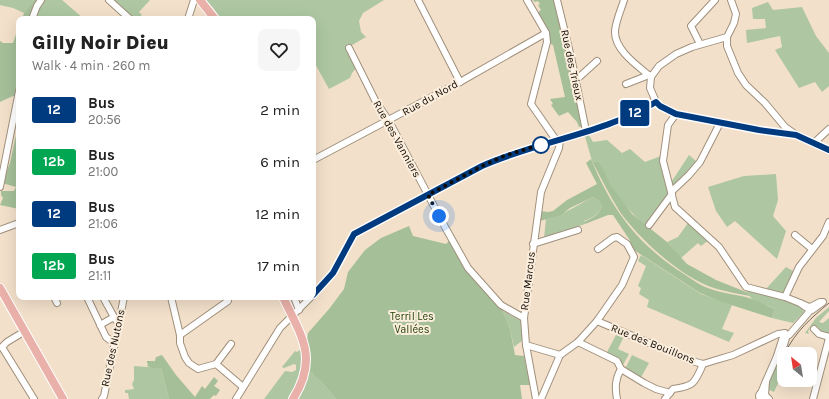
<!DOCTYPE html>
<meta charset="utf-8">
<style>
:root{--surface:#fff;--page:#f6f6f6;--text:#222;--muted:#767676}
body{margin:0;font-family:Karla,sans-serif;background:var(--page);color:var(--text);height:100vh;display:flex;flex-direction:column;font-size:15px;white-space:nowrap}
*{box-sizing:border-box;margin:0}
p{font-size:13px;color:var(--muted)}
.icon{flex:none;width:22px;height:22px;fill:none;stroke:currentColor;stroke-width:2;stroke-linecap:round;stroke-linejoin:round}
.map{position:relative;flex:1;overflow:hidden}
.details{position:absolute;left:16px;top:16px;width:300px;height:284px;display:flex;flex-direction:column;background:var(--surface);border-radius:8px;box-shadow:0 4px 16px #0002}
.details>*{flex:none}
.badge{padding:0 8px;border-radius:3px;font-size:14px;line-height:26px}
.needle{width:26px;rotate:330deg}
.fabs{position:absolute;left:777px;top:347px;display:grid;gap:8px}
.fabs a{display:grid;place-items:center;width:40px;height:40px;border-radius:8px;background:var(--surface);box-shadow:0 4px 16px #0002;font-size:20px}
.you{position:absolute;width:20px;height:20px;margin:-10px;border:3px solid #fff;border-radius:50%;background:#1a73e8;box-shadow:0 0 0 6px #1a73e833}
.map>.badge{position:absolute;translate:-50% -50%;box-shadow:0 0 0 2px #fff}
.round{display:grid;place-items:center;flex:none;width:42px;height:42px;border-radius:8px;background:var(--page)}
.summary{display:flex;align-items:center;justify-content:space-between;height:68px;padding:0 16px}
h1{font-size:19px;font-weight:800;line-height:30px}
ul{padding:0;list-style:none}
li{display:flex;align-items:center;gap:12px;height:52px;padding:0 16px}
li div{flex:1}
li b{display:block;font-size:15px}
li em{font-style:normal}
li .badge{min-width:44px;font-weight:700;text-align:center}
.map>svg:first-child{display:block}
.green{fill:#aec7a2}
.forest{fill:#a5bf99}
.lines{fill:none;stroke-linecap:round;stroke-linejoin:round}
.minor-casing{stroke:#a0907c;stroke-width:8}
.major-casing{stroke:#fff;stroke-width:10}
.minor{stroke:#fff;stroke-width:6}
.major{stroke:#e9b1a9;stroke-width:8}
.tram{stroke:#756a5d;stroke-width:1}
.line-casing{stroke:#fff;stroke-width:9}
.line{stroke:#003b80;stroke-width:6}
.walk{stroke:#110b05;stroke-width:4;stroke-dasharray:0 7.2}
.stop-dot{fill:#fff;stroke:#003b80;stroke-width:2}
.labels{text-anchor:middle;dominant-baseline:central;stroke-width:4;stroke-linejoin:round;paint-order:stroke}
.street-label{font-size:11px;fill:#110b05;stroke:#fceedc}
.park-label{font-size:11px;fill:#1c3c04;stroke:#fceedc}
</style>
<div class="map">
<svg width="829" height="399" viewBox="0 0 829 399">
<rect width="100%" height="100%" fill="#f2e0ca"/>
<!-- green -->
<g class="green">
<polygon points="0,0 34,0 24,13 13,8 0,5"/>
<polygon points="43,0 62,0 84,19 35,19 36,9"/>
<polygon points="113,0 150,0 139,12 142,15 135,19"/>
<polygon points="206,0 384,0 363,13 359,21 361,32 366,37 347,48 357,67 352,73 350,78 329,89 313,60 313,19 221,19 214,9"/>
<polygon points="768,2 773,10 802,7 816,36 829,53 829,86 822,92 815,82 799,88 775,50 782,47 780,36 747,43 746,30 766,28 765,19 753,19 752,8"/>
<path d="M587,132l6,10 14,-2 15,13 8,-4 15,13 16,-6 9,36 -7,12 -17,22c-17,-14 -31,-32 -42,-52 -3,-6 -4,-12 -12,-13l-8,-28z"/>
<polygon points="689,155 696,161 695,165 676,185 671,187 670,184"/>
<polygon points="776,174 778,200 773,216 786,231 777,259 735,221 727,227 716,211 708,187 744,176"/>
<path d="M593,197l6,4 3,6c-4,8 -10,11 -18,14l1,3 -41,14 2,-19c16,-3 33,-15 47,-22z"/>
<polygon points="688,223 709,240 701,246 698,243 681,258 667,242 678,237"/>
<polygon points="641,255 701,294 732,305 722,329 734,333 729,342 647,307 649,300 639,294 641,288 638,286 646,266 638,261"/>
<polygon points="786,267 795,272 783,294 765,290"/>
<polygon points="747,290 783,298 801,306 804,312 793,323 772,318 775,309 752,299 746,292"/>
<polygon points="829,307 829,311 819,322 823,323 829,318 829,333 827,334 821,332 819,328 815,325 810,327 808,332 809,334 805,333 816,318"/>
<polygon points="503,311 522,321 523,340 514,347 510,329"/>
<polygon points="618,331 625,334 618,349 629,354 623,365 617,359 606,354"/>
<polygon points="303,345 304,351 300,384 289,399 264,399 285,371 292,372 296,370 296,365 294,364 284,368 282,367 295,351 297,352 298,351 299,351"/>
<polygon points="784,347 783,352 788,354 784,354 784,370 774,392 767,389 766,386"/>
<polygon points="632,355 649,363 640,379 625,369"/>
<polygon points="134,366 161,368 169,399 129,399 128,393 125,393 125,390 134,389 132,384 134,380"/>
<polygon points="312,372 315,377 321,381 336,399 296,399 308,374"/>
</g>
<!-- forest -->
<g class="forest">
<polygon points="34,0 43,0 36,9 35,19 22,19 24,13"/>
<polygon points="529,0 557,0 583,126 579,127 577,122 568,112 559,116 551,105 553,104 550,99 565,97 553,45 549,43 549,33 537,13 541,10 538,5 540,4 538,1 535,2 533,0 530,2"/>
<polygon points="19,26 19,209 0,205 3,198 1,195 1,191 14,191 16,187 2,183 10,163 18,126 14,124 18,97 13,96 0,102 0,41 3,43 13,43"/>
<path d="M591,159c21,51 46,85 93,115 8,5 15,11 24,14 14,6 30,6 44,11 8,2 15,7 23,10l-3,9 -50,-16 -22,-9 -66,-43 -5,-11 -16,-24h-5l-23,9 -1,-2c8,-4 14,-6 18,-15l-3,-6 -6,-4 -23,11 -9,7 -21,6v-10l8,1 5,-1 14,-11 30,-16 -11,-21z"/>
<path d="M592,161l5,1 4,3 9,19 22,30 35,28 20,22 29,16 30,12 4,4c-11,-2 -22,-4 -33,-7 -33,-9 -77,-49 -97,-77 -10,-16 -19,-34 -28,-51z"/>
<polygon points="409,226 413,236 446,244 450,240 468,270 503,311 510,329 515,355 524,356 530,385 520,385 522,399 336,399 321,381 315,377 312,372 308,374 310,355 307,340 308,333 329,309 344,289 348,272 365,250 381,238"/>
<polygon points="162,355 176,375 195,397 202,386 205,389 214,377 218,381 214,386 220,390 216,396 214,395 210,399 169,399 161,368 152,368 147,366 148,364 147,363 147,361 155,361 156,357"/>
</g>
<g class="lines">
<!-- minor casing -->
<g class="minor-casing">
<g id="minor">
<polyline points="109,0 130,19"/>
<polyline points="418,0 460,82"/>
<polyline points="527,0 546,33 547,42 531,104 556,140"/>
<polyline points="557,0 571,57 586,131"/>
<path d="M624,0c-3,10 -8,20 -9,31 -1,19 23,35 36,46"/>
<polyline points="731,0 736,14 734,23 727,37 727,46 738,73 746,85 765,103 785,127 795,134"/>
<polyline points="32,19 37,6 41,0"/>
<polyline points="188,19 194,0"/>
<polyline points="727,37 692,47 676,54 659,66 651,77 650,88 656,102 659,105 676,114 759,130 796,135 829,150"/>
<polyline points="700,44 691,26 715,0"/>
<polyline points="349,48 376,102 389,121 445,227 468,268 501,305 524,318"/>
<polyline points="576,80 597,61"/>
<polyline points="626,84 649,75"/>
<polyline points="676,114 668,125 663,161 675,207 719,247 746,287 785,297 800,303"/>
<polyline points="814,143 829,129"/>
<polyline points="313,160 460,82 546,33"/>
<polyline points="0,187 19,91"/>
<polyline points="671,192 689,175 700,162 720,123"/>
<polyline points="649,225 672,194"/>
<polyline points="0,230 19,223"/>
<polyline points="795,235 812,249"/>
<polyline points="533,244 578,230"/>
<path d="M313,295l20,-22 21,-39 128,-68c56,-25 121,-32 174,-64"/>
<polyline points="54,297 57,303"/>
<polyline points="87,297 106,337 114,343"/>
<polyline points="171,297 180,335 180,343 185,357 189,363 198,369 216,364 243,387"/>
<polyline points="294,297 299,310"/>
<polyline points="785,297 799,267 823,236 829,222"/>
<polyline points="104,299 114,317"/>
<polyline points="810,307 820,302 823,302 812,310"/>
<polyline points="807,308 800,303 809,307"/>
<polyline points="597,321 692,361 703,364 716,360 733,355 778,334 785,333"/>
<polyline points="100,325 114,317 118,323"/>
<polyline points="814,329 819,334 829,337"/>
<polyline points="25,331 7,342 2,347 34,399"/>
<polyline points="180,335 228,301 227,297"/>
<polyline points="789,335 809,312"/>
<polyline points="783,337 777,356 784,345 786,338"/>
<polyline points="578,342 617,361 621,369 644,383 656,389 670,393"/>
<polyline points="526,345 560,355"/>
<polyline points="216,364 231,344"/>
<polyline points="766,381 777,356"/>
<polyline points="761,393 766,381 765,395 769,399"/>
<circle cx="762" cy="396" r="3"/>
<polyline points="102,399 104,396 124,297"/>
<polyline points="236,399 280,328 311,297"/>
<polyline points="536,399 526,345 524,318 541,192 559,148 560,139"/>
<polyline points="541,399 560,355 578,342 597,321 622,285 634,257 627,244 617,237 613,238 598,249"/>
<path d="M617,399c-2,-11 -2,-20 4,-30"/>
<path d="M665,399l8,-10c21,-3 22,-6 30,-25"/>
<polyline points="813,399 829,338"/>
</g>
</g>
<!-- major casing -->
<g class="major-casing">
<g id="major">
<polyline points="200,0 215,19"/>
<polyline points="0,288 63,399"/>
<path d="M283,297c18,39 36,60 10,102"/>
</g>
</g>
<!-- minor -->
<use href="#minor" class="minor"/>
<!-- major -->
<use href="#major" class="major"/>
<!-- tram -->
<path class="tram" d="M785,353c10,-21 26,-35 44,-50"/>
</g>
<g class="lines">
<!-- line casing -->
<g class="line-casing">
<path id="line" d="M313,295l20,-22 21,-39 128,-68c56,-25 121,-32 174,-64l4,4 16,8 83,16 37,5 33,15"/>
</g>
<!-- line -->
<use href="#line" class="line"/>
<!-- walk -->
<polyline class="walk" points="439,216 428,195 482,166 504,156 543,144 541,145"/>
</g>
<!-- markers -->
<circle class="stop-dot" cx="541" cy="145" r="8"/>
<g class="labels">
<!-- street labels -->
<g class="street-label">
<text transform="translate(572 65) rotate(78)">Rue des Trieux</text>
<text transform="translate(430 98) rotate(-29)">Rue du Nord</text>
<text transform="translate(397 139) rotate(61)">Rue des Vanniers</text>
<text transform="translate(528 281) rotate(-83)">Rue Marcus</text>
<text transform="translate(653 344) rotate(22)">Rue des Bouillons</text>
<text transform="translate(113 348) rotate(-78)">Rue des Nutons</text>
</g>
<!-- park labels -->
<g class="park-label">
<text x="412" y="316">Terril Les<tspan x="412" dy="13">Vallées</tspan></text>
</g>
</g>
</svg>
<div class="fabs">
<a><svg class="needle" viewBox="-14 -14 28 28"><path d="M0-13l5 13h-10z" fill="#e53935"/><path d="M0 13l5-13h-10z" fill="#767676"/></svg></a>
</div>
<div class="you" style="left:439px;top:216px"></div>
<b class="badge" style="left:635px;top:113px;background:#003b80;color:#fff">12</b>
<section class="details">
<div class="summary"><div><h1>Gilly Noir Dieu</h1><p>Walk · 4 min · 260 m</p></div><a class="round"><svg class="icon" aria-label="heart" viewBox="0 0 24 24"><path d="M12 20l-8-8c-3-5 5-10 8-4 3-6 11-1 8 4z"/></svg></a></div>
<ul>
<li><span class="badge" style="background:#003b80;color:#fff">12</span><div><b>Bus</b><p>20:56</p></div><em>2 min</em></li>
<li><span class="badge" style="background:#00a651;color:#fff">12b</span><div><b>Bus</b><p>21:00</p></div><em>6 min</em></li>
<li><span class="badge" style="background:#003b80;color:#fff">12</span><div><b>Bus</b><p>21:06</p></div><em>12 min</em></li>
<li><span class="badge" style="background:#00a651;color:#fff">12b</span><div><b>Bus</b><p>21:11</p></div><em>17 min</em></li>
</ul>
</section>
</div>
